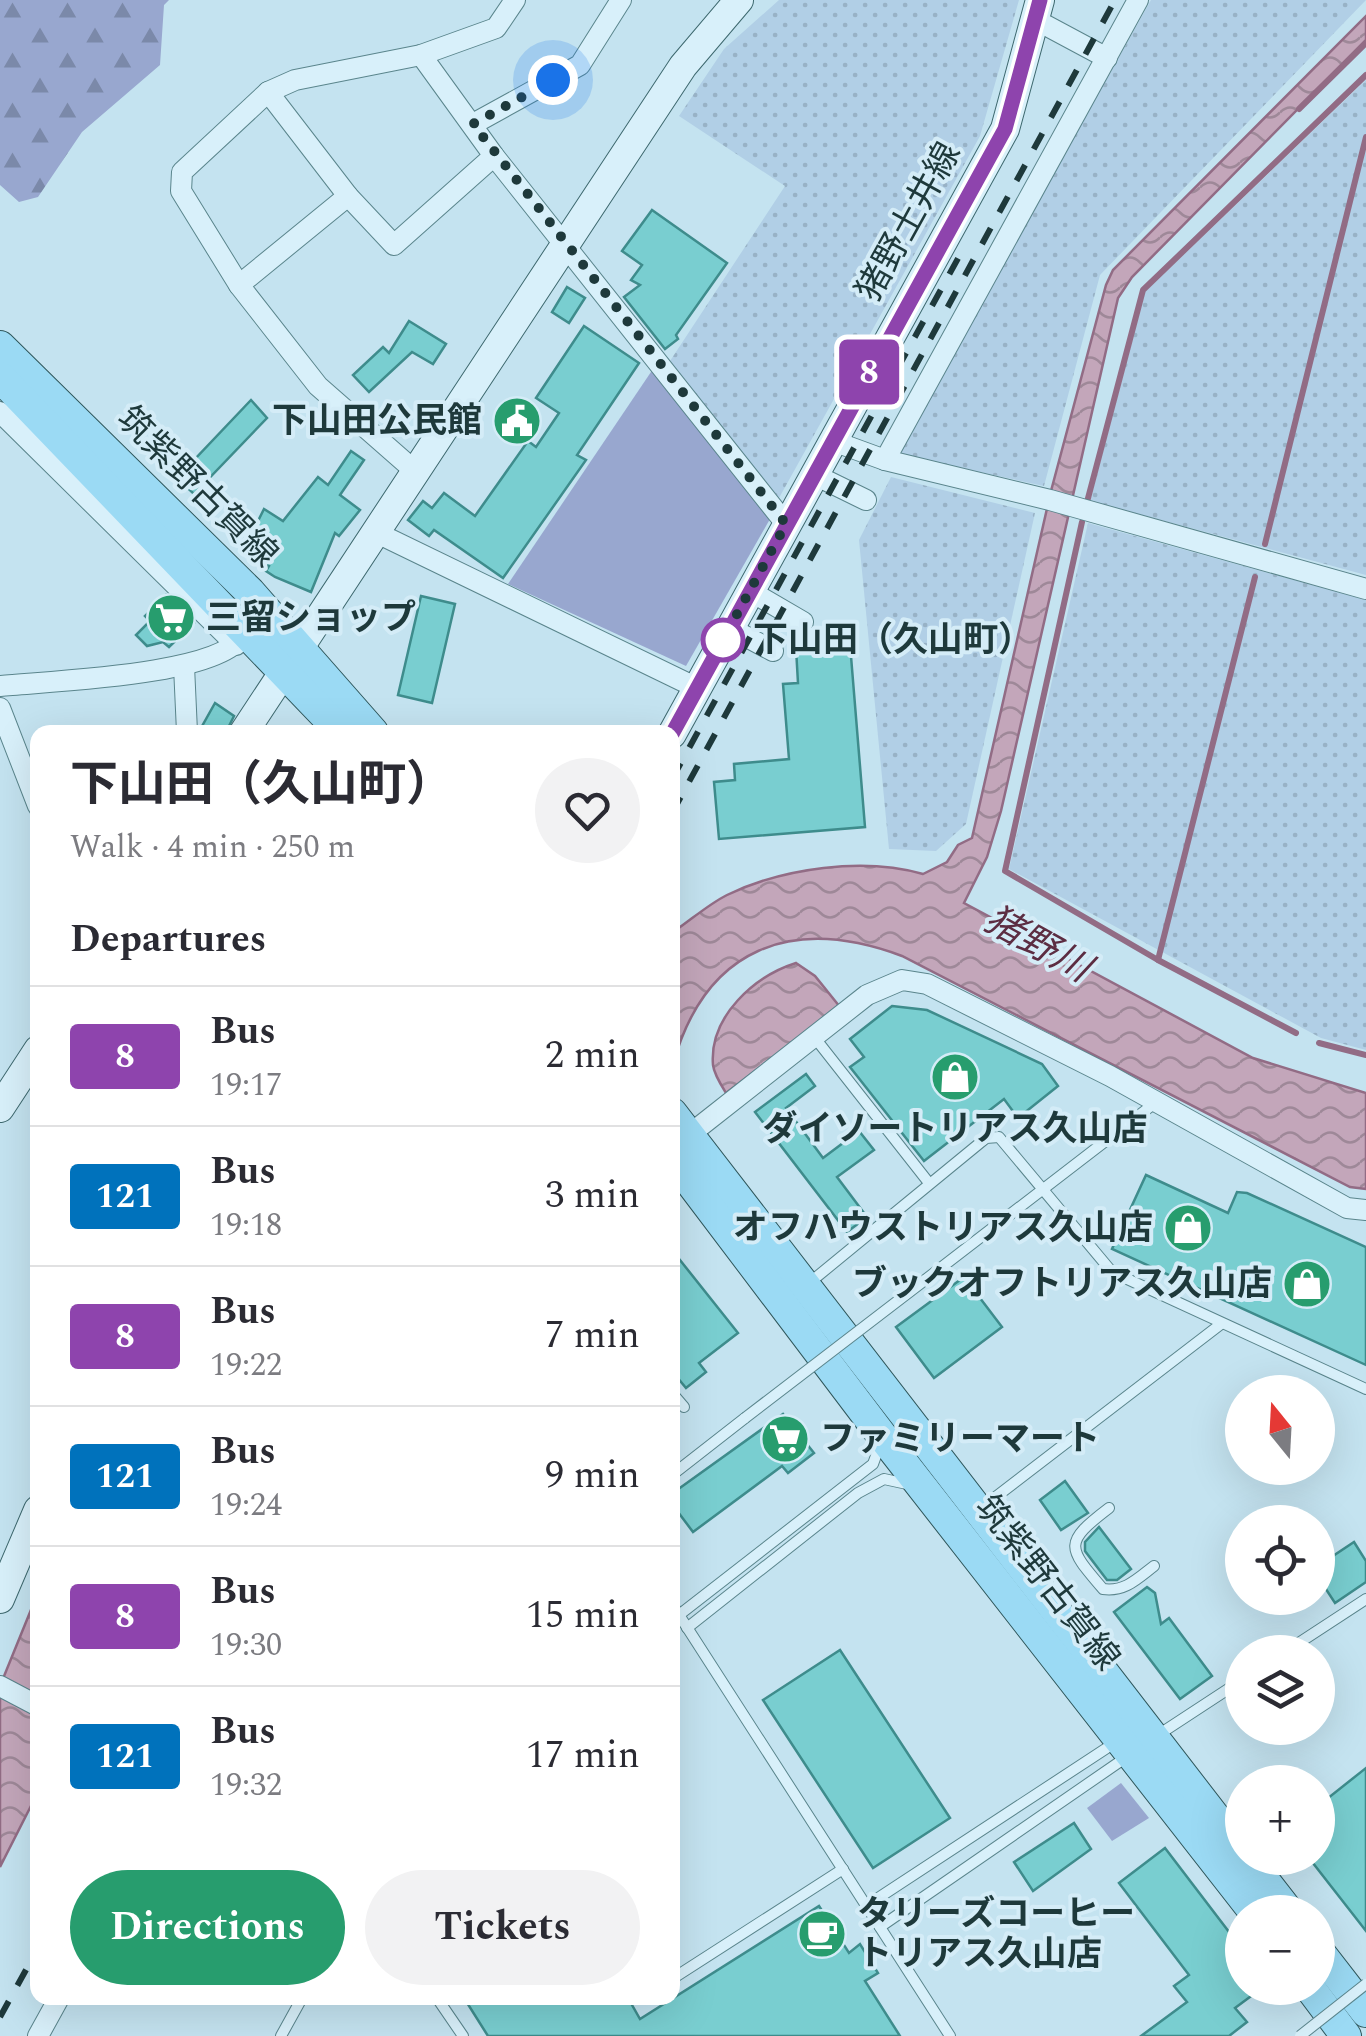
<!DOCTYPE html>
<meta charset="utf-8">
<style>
:root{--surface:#fff;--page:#f2f2f3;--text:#2b2b33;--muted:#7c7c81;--line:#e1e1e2;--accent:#279d6e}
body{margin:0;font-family:Spectral,"Noto Sans JP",serif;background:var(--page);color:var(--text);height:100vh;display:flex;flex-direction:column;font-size:38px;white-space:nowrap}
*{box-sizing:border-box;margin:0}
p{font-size:32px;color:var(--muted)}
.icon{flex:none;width:55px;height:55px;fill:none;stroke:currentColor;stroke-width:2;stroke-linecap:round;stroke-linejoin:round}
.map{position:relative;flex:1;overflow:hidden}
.side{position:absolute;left:30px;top:725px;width:650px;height:1280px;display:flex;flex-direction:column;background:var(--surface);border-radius:20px;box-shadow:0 10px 40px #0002}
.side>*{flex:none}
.badge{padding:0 20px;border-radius:8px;font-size:35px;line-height:65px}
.needle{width:65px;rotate:342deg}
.controls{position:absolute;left:1225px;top:1375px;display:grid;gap:20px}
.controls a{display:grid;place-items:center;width:110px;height:110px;border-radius:50%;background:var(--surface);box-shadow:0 10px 40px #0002;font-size:50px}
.you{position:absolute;width:50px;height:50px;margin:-25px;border:8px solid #fff;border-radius:50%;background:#1a73e8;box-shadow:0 0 0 15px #1a73e833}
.map>.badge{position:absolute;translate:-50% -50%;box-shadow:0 0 0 5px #fff}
h2{padding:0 40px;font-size:38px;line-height:90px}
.round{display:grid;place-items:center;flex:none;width:105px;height:105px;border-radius:52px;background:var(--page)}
.headline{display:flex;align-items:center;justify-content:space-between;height:170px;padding:0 40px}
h1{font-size:48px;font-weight:700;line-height:75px}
.button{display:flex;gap:20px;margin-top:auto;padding:20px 40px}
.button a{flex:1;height:115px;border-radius:60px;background:var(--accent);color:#fff;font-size:40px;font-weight:700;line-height:115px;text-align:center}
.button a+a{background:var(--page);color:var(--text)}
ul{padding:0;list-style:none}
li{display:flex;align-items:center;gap:30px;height:140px;padding:0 40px;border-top:2px solid var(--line)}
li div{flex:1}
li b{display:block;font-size:38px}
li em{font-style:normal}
li .badge{min-width:110px;font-weight:700;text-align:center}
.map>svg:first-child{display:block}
.farmland{fill:url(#farmland-dots)}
.grass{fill:#98a7cf}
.forest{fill:url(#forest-firs)}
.water{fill:url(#water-waves);stroke:#926c85;stroke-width:2.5}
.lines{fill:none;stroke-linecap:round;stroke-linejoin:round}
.stream{stroke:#926c85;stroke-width:6}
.building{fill:#79ced0;stroke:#3e8c8c;stroke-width:2.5}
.lane-casing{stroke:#5a858c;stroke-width:12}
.street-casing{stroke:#5a858c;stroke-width:22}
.secondary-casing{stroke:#3d686e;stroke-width:30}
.primary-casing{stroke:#2e565a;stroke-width:32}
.lane{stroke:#d8f0fa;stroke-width:10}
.street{stroke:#d8f0fa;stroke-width:20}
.secondary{stroke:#d8f0fa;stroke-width:28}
.primary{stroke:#9bdaf4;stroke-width:30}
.rail{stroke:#1e393b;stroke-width:6;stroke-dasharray:18 18;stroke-linecap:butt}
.lane-bridge-casing{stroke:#5a858c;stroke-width:12;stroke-linecap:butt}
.lane-bridge{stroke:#d8f0fa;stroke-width:10}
.line-casing{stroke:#fff;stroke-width:22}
.line{stroke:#8e44ad;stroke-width:15}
.walk{stroke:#1e393b;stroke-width:10;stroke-dasharray:0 18}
.stop-dot{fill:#fff;stroke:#8e44ad;stroke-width:5}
.labels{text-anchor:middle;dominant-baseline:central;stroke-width:8;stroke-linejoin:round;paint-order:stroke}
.street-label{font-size:35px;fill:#1e393b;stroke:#d4ecf7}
.poi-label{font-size:35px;font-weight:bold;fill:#1e393b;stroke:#d4ecf7;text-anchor:end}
.stop-label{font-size:35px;font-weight:bold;fill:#1e393b;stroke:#d4ecf7;text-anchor:start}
.water-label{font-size:38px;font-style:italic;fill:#5c2d42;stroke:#d4ecf7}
</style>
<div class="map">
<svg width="1366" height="2036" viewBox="0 0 1366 2036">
<defs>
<pattern id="farmland-dots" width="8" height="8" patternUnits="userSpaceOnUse" patternTransform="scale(2.5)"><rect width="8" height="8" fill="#b1cfe6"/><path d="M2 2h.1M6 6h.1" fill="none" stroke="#98b2c6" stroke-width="1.8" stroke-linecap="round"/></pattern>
<pattern id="forest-firs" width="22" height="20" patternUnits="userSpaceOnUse" patternTransform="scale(2.5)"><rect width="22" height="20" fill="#98a7cf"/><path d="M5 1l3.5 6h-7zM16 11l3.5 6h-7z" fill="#7b89a9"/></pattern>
<pattern id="water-waves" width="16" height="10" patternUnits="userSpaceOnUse" patternTransform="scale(2.5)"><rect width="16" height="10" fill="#c3a6ba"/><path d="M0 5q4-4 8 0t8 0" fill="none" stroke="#9e8898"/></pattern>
</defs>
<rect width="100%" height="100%" fill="#c4e3f0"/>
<!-- farmland -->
<g class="farmland">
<polygon points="779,0 1019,0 980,136 779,498 670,361 785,186 679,116 724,49"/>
<polygon points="1151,0 1366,0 1100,275 1044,486 897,454"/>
<polygon points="1366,80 1366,575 1090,501 1145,292"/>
<polygon points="891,477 1035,513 966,824 936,851 889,849 859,540"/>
<polygon points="1088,523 1366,600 1366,1050 1321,1038 1009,869"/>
</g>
<!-- grass -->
<g class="grass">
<polygon points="653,369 770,519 686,666 508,584"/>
<polygon points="1121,1783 1149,1818 1112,1841 1087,1808"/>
</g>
<!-- forest -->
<polygon class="forest" points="0,0 169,0 164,5 160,65 82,132 38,197 19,202 0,185"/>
<!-- water -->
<g class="water">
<path d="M1366,16v24l-234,237 -14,21 -117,513 -14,46 -23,46 289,155 113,35v96l-16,-2 -448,-231c-110,-41 -196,-9 -229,108l3,-134c16,-11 33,-26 51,-35 56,-27 136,-38 196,-21l24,-12 11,-17 14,-7 79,-347 55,-206 7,-15z"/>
<path d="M796,963l19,13 25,31 -114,86c-5,-8 -12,-19 -13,-28 -4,-49 42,-89 83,-102z"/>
<polygon points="37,1595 37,1794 0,1867 0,1686"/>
</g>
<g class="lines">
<!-- stream -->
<g class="stream">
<polyline points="1299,109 1366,43"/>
<polyline points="1087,502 1143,290 1366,75"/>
<polyline points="1082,522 1005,871 1158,960 1255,577"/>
<polyline points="1265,544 1366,137"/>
<polyline points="1158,960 1296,1033"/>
<polyline points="1319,1043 1366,1055"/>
</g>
</g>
<!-- building -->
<g class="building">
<polygon points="652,210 727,263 676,335 678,339 665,349 624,297 640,285 631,280 642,265 622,251"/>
<polygon points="567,287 585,298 569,323 552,312"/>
<polygon points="409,321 446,344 433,364 412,352 369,392 353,375 383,347 389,353"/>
<polygon points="584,326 639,363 577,455 586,460 503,578 434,530 429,536 408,520 423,501 432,508 444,493 475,516 528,441 536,447 559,413 536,398"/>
<polygon points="251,400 267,418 194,494 177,478"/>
<polygon points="351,451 364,460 340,495 360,510 339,536 335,533 311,592 275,577 266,571 269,566 243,551 264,509 283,521 318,477 328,485"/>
<polygon points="166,595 194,623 169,647 163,642 147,646 136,635 150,621 145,616"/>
<polygon points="421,596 455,604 432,703 398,695"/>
<polygon points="850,644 865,827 719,839 714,782 735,780 734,764 789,759 783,684 798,683 796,648"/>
<polygon points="215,703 234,716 226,732 201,728"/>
<polygon points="892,1006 927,1010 1042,1064 1058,1086 1018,1118 1004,1099 924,1161 850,1067 864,1057 850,1039"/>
<polygon points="806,1074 815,1086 786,1108 823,1158 859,1131 874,1150 837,1177 867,1217 847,1232 755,1112"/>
<polygon points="1146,1175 1228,1213 1237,1192 1247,1193 1366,1247 1366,1365 1112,1249"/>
<polygon points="672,1250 738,1333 699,1363 706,1372 686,1388 672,1371"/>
<polygon points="964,1277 1002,1327 934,1378 896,1327"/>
<polygon points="783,1414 814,1453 788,1473 782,1466 693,1532 672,1504 677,1490"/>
<polygon points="1065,1481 1088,1513 1061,1530 1040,1500"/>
<polygon points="1099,1527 1131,1569 1117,1580 1107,1580 1085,1551 1085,1542"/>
<polygon points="1354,1542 1366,1561 1366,1582 1335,1603 1318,1577 1318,1566"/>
<polygon points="1147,1587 1155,1593 1161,1624 1169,1618 1212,1676 1180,1699 1114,1612"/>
<polygon points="840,1650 950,1818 873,1868 763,1700"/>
<polygon points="1366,1768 1366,1931 1309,1858 1318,1858 1318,1806"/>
<polygon points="1074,1823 1091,1849 1033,1891 1014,1862"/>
<polygon points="1165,1848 1242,1949 1242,1988 1262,1988 1235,2008 1247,2022 1229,2036 1141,2036 1187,2002 1174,1986 1189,1975 1119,1883"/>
<polygon points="819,1906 849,1953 860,1944 878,1973 865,1981 900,2036 488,2036 464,1998 628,1998 640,2019"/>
</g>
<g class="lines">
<!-- lane casing -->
<g class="lane-casing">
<g id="lane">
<polyline points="815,1038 929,1183"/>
<polyline points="925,1280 1155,1103"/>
<polyline points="808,1284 986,1138 999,1137 1112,1272 1366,1389"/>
<polyline points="672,1393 684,1407"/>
<polyline points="672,1475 745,1418"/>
<path d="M1109,1508c-46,35 -42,39 -6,81 22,3 34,-10 51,-23"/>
<polyline points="980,1509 1221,1324"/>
<polyline points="672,1604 950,2036"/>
<polyline points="679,1615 873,1464 881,1442"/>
<polyline points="687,1628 858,1493 884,1479 907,1484"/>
<polyline points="1285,1652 1366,1599"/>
<polyline points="1155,1737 1242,1680"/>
<polyline points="866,1906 1116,1742"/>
<polyline points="880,1927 1128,1756"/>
<polyline points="672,1979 843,1869"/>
<polyline points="437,1998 463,2036"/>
<polyline points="281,2036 302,1998"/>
</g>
</g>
<!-- street casing -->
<g class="street-casing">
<g id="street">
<polyline points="1036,20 1107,58"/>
<polyline points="421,55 494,156 786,524"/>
<polyline points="268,92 348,196 394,245 494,156"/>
<polyline points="473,124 580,65 621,0"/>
<polyline points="239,285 348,196"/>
<polyline points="0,412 236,645"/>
<polyline points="833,441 885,460 1050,500 1366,589"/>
<polyline points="885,460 1138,0"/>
<polyline points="416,472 318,386 239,285 181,191 182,172 268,92 295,80 421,55 496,28 515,0"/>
<polyline points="813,474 866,500"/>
<polyline points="375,532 697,688"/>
<polyline points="750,591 803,622"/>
<polyline points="730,628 773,651"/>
<polyline points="184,666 187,732"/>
<path d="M0,686c49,-5 218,-10 242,-50"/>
<polyline points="0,708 38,806"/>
<polyline points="689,1135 867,995 902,980 927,984 1110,1076 1347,1208 1366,1210"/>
<polyline points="0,1686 38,1706"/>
<polyline points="38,2036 59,1998"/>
</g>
</g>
<!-- secondary casing -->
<g class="secondary-casing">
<g id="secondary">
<polyline points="244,732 683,66 739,0"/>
<polyline points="672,734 1005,129 1040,0"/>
<polyline points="0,1108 38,1050"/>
<polyline points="0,1599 38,1510"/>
</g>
</g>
<!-- primary casing -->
<g class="primary-casing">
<g id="primary">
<polyline points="0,346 250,592 373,732"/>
<polyline points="0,377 341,732"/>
<polyline points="672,1113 1242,1852"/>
<polyline points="672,1158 883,1437 1254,1912"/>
<polyline points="1247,1858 1289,1912"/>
<polyline points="1318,1950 1366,2012"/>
<polyline points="1310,1988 1346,2036"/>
</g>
</g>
<!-- lane -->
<use href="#lane" class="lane"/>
<!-- street -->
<use href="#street" class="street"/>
<!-- secondary -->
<use href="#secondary" class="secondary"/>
<!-- primary -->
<use href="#primary" class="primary"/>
<!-- rail -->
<g class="rail">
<polyline points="672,779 961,253"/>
<polyline points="672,813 1115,0"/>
<polyline points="0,2017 38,1948"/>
</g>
<!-- lane-bridge casing -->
<g class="lane-bridge-casing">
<g id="lane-bridge">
<polyline points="745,1418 925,1280"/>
<polyline points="1300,2036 1366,1984"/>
</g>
</g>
<!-- lane-bridge -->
<use href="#lane-bridge" class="lane-bridge"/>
</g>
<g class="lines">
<!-- line casing -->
<g class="line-casing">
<polyline id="line" points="672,734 1005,129 1040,0"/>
</g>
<!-- line -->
<use href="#line" class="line"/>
<!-- walk -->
<polyline class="walk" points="553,80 473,124 786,524 723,640"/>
</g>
<!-- icons -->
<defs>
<g id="civic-disc" transform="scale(2.5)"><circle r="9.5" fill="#279d6e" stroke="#d4ecf7"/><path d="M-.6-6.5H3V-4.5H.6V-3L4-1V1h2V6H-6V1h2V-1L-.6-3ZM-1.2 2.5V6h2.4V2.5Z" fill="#fff"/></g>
<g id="supermarket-disc" transform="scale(2.5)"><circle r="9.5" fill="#279d6e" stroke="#d4ecf7"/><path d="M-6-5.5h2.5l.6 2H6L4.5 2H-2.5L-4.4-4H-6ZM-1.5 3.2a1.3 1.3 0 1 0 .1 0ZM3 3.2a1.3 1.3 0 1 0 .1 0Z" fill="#fff"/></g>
<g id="shop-disc" transform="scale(2.5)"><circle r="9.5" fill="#279d6e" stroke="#d4ecf7"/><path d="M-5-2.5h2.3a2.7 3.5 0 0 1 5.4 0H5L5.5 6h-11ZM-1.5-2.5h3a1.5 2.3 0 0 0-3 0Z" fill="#fff"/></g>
<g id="cafe-disc" transform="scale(2.5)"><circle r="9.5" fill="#279d6e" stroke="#d4ecf7"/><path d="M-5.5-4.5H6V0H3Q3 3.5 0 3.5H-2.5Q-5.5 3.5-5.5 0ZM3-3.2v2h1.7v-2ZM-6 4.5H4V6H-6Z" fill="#fff"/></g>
</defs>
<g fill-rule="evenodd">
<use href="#civic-disc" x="517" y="421"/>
<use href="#supermarket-disc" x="171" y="618"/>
<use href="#shop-disc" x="955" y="1077"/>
<use href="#shop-disc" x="1188" y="1228"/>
<use href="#shop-disc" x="1307" y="1284"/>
<use href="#supermarket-disc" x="785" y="1439"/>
<use href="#cafe-disc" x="822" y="1934"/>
</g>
<!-- markers -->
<circle class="stop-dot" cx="723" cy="640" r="20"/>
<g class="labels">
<!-- street labels -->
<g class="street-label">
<text transform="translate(909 222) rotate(-61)">猪野土井線</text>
<text transform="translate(197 487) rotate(45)">筑紫野古賀線</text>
<text transform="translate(1047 1583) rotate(52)">筑紫野古賀線</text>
</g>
<!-- poi labels -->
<g class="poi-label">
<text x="482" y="421">下山田公民館</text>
<text x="206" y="618" text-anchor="start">三留ショップ</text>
<text x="955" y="1129" text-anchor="middle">ダイソートリアス久山店</text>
<text x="1153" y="1228">オフハウストリアス久山店</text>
<text x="1272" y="1284">ブックオフトリアス久山店</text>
<text x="820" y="1439" text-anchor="start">ファミリーマート</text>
<text x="857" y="1914" text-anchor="start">タリーズコーヒー<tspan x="857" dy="40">トリアス久山店</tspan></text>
</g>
<!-- stop labels -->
<g class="stop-label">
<text x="753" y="640">下山田（久山町）</text>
</g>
<!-- water labels -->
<g class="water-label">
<text transform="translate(1037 945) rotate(29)">猪野川</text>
</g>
</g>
</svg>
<div class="controls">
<a><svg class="needle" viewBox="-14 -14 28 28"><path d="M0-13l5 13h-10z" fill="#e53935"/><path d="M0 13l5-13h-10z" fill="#7c7c81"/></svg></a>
<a><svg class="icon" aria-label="locate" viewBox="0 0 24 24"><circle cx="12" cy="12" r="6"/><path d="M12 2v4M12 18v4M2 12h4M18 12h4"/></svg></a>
<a><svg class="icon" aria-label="layers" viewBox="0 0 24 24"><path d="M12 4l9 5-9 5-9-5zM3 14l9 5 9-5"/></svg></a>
<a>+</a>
<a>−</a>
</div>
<div class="you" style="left:553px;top:80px"></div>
<b class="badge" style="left:869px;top:372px;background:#8e44ad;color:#fff">8</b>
<section class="side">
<div class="headline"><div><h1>下山田（久山町）</h1><p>Walk · 4 min · 250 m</p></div><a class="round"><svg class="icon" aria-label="heart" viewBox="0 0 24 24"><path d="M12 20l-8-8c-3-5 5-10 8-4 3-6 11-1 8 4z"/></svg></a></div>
<h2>Departures</h2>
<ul>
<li><span class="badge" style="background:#8e44ad;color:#fff">8</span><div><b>Bus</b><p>19:17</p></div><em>2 min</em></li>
<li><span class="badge" style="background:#0072bc;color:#fff">121</span><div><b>Bus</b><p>19:18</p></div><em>3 min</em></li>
<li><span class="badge" style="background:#8e44ad;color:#fff">8</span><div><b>Bus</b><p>19:22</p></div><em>7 min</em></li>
<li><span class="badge" style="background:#0072bc;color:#fff">121</span><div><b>Bus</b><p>19:24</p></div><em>9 min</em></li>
<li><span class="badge" style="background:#8e44ad;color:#fff">8</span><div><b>Bus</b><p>19:30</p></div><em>15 min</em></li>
<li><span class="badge" style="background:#0072bc;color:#fff">121</span><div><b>Bus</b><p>19:32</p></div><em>17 min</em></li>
</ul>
<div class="button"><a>Directions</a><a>Tickets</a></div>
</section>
</div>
